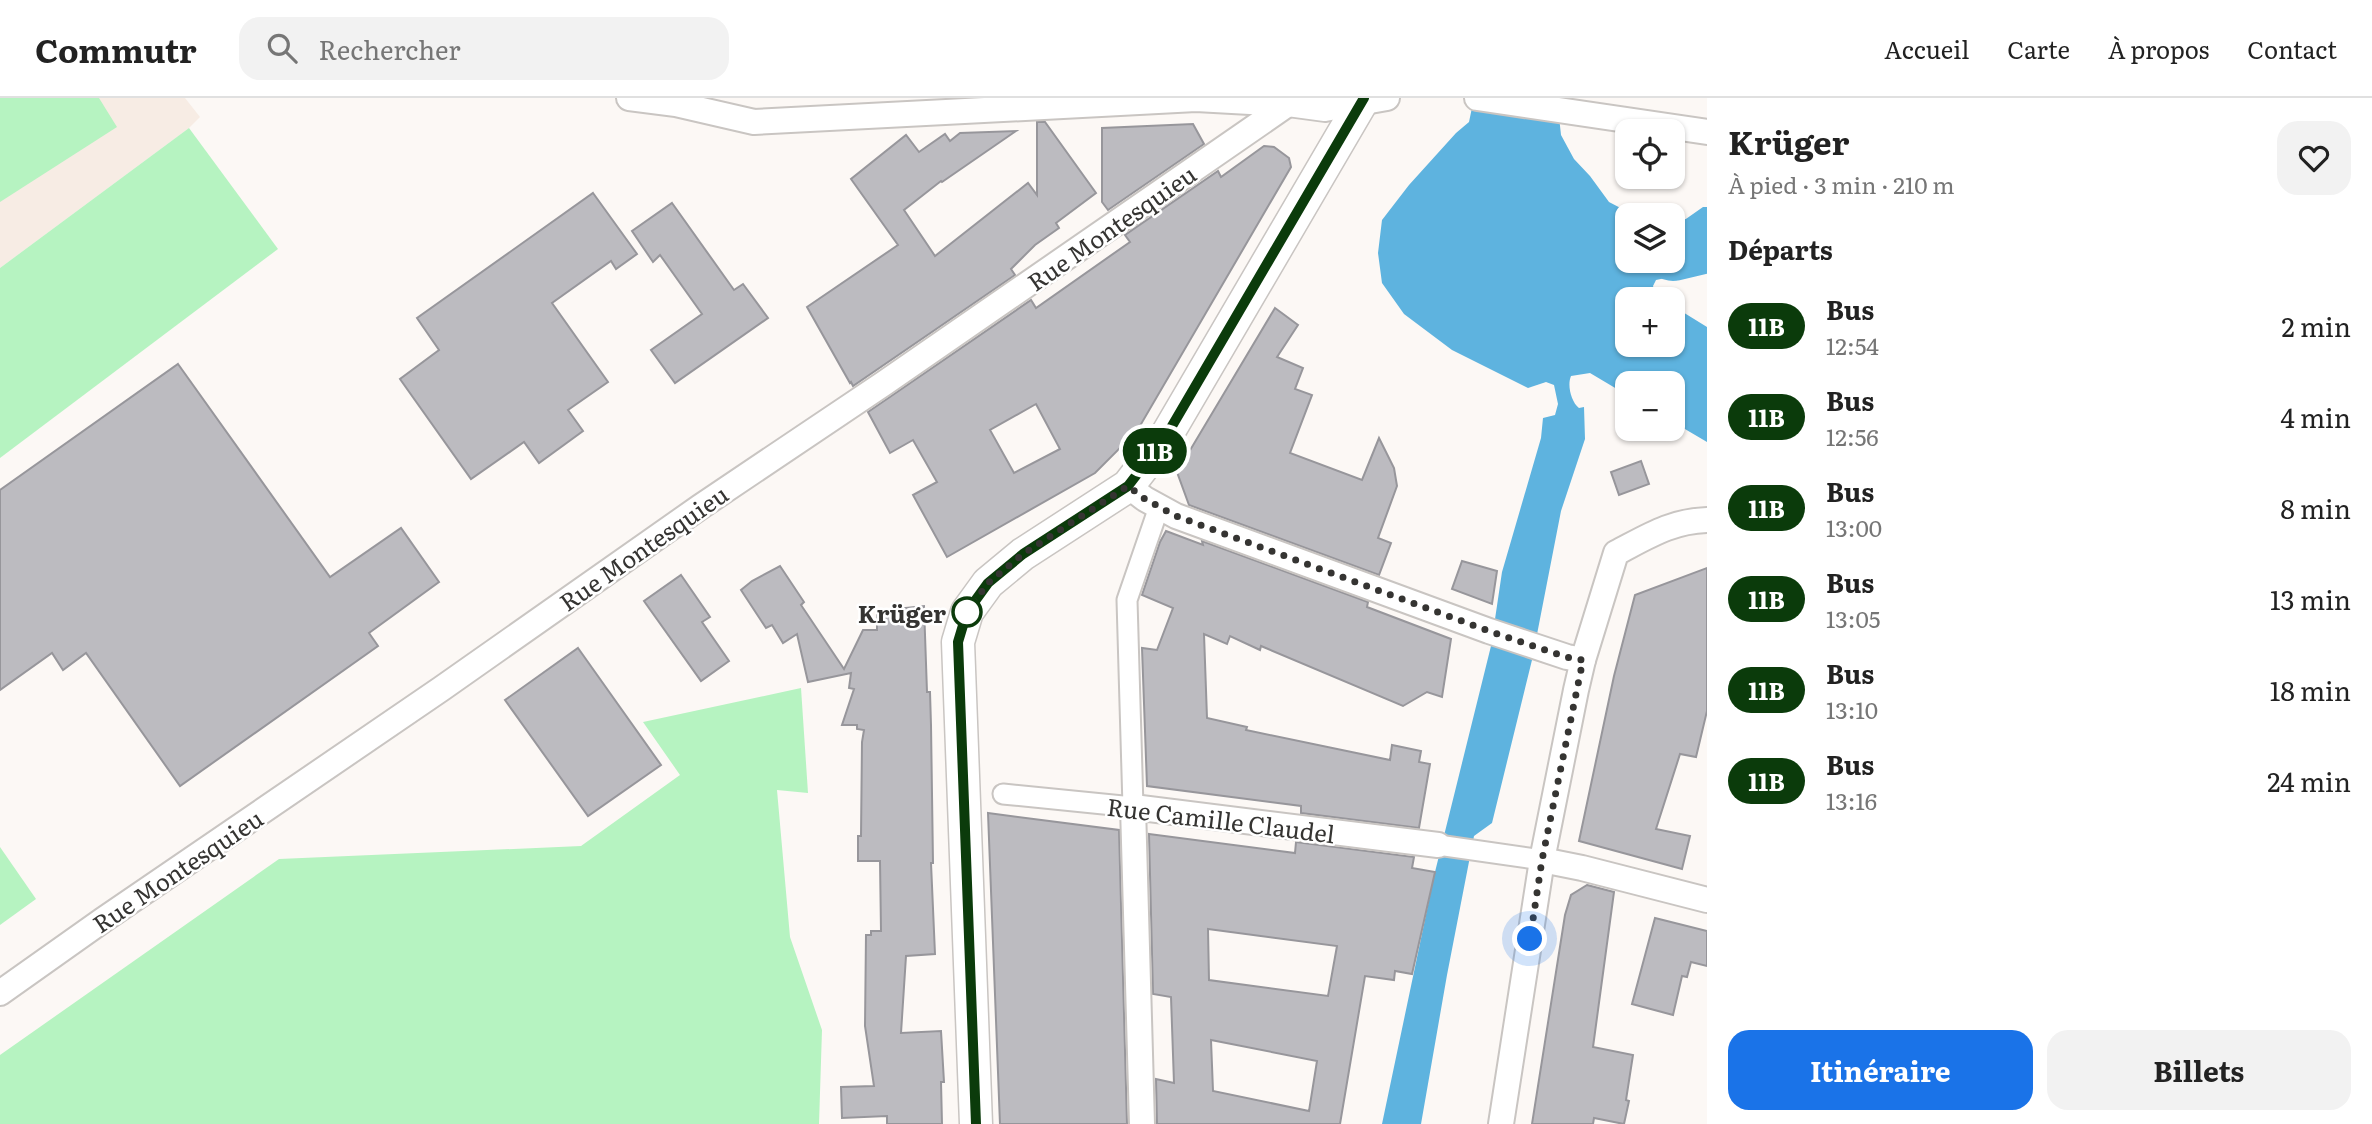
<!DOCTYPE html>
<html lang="fr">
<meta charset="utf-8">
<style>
:root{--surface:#fff;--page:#f2f2f2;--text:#222;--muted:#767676;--line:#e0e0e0;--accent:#1a73e8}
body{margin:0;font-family:Literata,serif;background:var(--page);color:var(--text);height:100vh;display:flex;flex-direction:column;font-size:26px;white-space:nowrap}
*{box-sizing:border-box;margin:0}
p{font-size:23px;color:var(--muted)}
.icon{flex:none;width:38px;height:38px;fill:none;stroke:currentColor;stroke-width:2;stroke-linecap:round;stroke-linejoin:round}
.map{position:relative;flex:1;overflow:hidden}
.drawer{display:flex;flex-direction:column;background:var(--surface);width:665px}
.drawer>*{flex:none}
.badge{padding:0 14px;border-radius:23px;font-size:24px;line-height:46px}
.fabs{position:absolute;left:1615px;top:21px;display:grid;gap:14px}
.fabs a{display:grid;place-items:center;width:70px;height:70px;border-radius:14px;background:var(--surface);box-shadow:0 2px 5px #0004;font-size:35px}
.you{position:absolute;width:35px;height:35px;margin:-18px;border:5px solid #fff;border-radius:50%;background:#1a73e8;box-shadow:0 0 0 10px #1a73e833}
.map>.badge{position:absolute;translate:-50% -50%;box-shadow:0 0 0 4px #fff}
h2{padding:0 21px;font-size:26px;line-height:63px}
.round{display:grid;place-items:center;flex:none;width:74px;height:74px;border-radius:21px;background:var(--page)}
.head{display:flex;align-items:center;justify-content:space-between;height:119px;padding:0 21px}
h1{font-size:33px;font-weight:700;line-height:52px}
.button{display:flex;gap:14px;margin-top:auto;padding:14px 21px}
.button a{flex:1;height:80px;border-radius:21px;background:var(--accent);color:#fff;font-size:28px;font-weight:700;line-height:80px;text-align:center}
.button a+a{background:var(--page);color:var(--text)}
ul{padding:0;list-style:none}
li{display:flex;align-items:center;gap:21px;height:91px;padding:0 21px}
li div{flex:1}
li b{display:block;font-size:26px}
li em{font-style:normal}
li .badge{min-width:77px;font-weight:700;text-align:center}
header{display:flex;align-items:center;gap:42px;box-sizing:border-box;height:98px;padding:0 35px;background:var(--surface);border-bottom:2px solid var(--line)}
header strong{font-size:33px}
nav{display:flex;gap:38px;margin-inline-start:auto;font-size:24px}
.search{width:490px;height:63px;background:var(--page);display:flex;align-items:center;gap:18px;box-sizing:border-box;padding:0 24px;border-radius:21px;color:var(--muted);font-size:26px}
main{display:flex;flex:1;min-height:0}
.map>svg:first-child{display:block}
.built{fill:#f7ece4}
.green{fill:#b6f3c1}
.water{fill:#5eb3df}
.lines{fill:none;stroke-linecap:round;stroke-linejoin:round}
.river{stroke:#5eb3df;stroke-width:58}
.building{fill:#bcbbc0;stroke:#97969b;stroke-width:2;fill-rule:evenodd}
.pedestrian-casing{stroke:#c9c5c2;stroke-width:23}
.minor-casing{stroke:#c9c5c2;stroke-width:28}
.tertiary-casing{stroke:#c9c5c2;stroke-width:35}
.pedestrian{stroke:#fff;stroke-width:19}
.minor{stroke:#fff;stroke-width:24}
.tertiary{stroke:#fff;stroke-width:32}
.line-casing{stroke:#fff;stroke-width:16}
.line{stroke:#0b3b0b;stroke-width:10}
.walk{stroke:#353432;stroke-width:7;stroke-dasharray:0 12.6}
.stop-dot{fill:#fff;stroke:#0b3b0b;stroke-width:3.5}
.labels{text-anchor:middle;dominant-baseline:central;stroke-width:5;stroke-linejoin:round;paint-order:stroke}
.street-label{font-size:24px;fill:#353432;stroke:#fff}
.stop-label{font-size:24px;font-weight:bold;fill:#353432;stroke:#fff;text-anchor:end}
</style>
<header>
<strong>Commutr</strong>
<div class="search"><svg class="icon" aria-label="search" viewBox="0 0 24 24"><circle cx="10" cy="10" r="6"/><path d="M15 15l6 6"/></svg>Rechercher</div>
<nav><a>Accueil</a><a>Carte</a><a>À propos</a><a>Contact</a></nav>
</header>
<main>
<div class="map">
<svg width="1707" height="1026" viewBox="0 0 1707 1026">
<rect width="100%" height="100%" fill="#fcf8f5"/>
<!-- built -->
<polygon class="built" points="0,0 185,0 200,19 189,30 0,170"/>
<!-- green -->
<g class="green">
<polygon points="0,0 99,0 117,29 0,104"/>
<polygon points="189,30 278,151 0,360 0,170"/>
<polygon points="801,590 808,695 777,692 790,839 822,932 819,1026 0,1026 0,957 279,761 581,748 680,677 643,624"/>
<polygon points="0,749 36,801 0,827"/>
</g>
<!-- water -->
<path class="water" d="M1474,0h83l4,37 13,24 16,17 19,26 25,13h-6v46h20l6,4 19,-4 8,-7 -1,-4 -7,-2v-20l30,-21h4v62l-51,11 -3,6 3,9 6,4h-34v46h45v-39l34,21v115l-34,-20v-39h-45l-1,12 -37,-22 -19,3c-4,9 0,26 8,32l5,-1 1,32 -24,72 -29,149 -40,163 -18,13 -27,139 -26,149h-39l53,-252 56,-226 11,-74 39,-134 2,-20 12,-3 3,-11 -4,-19 -8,-3 -18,6 -76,-38 -48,-36 -22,-31 -4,-30 4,-33 27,-35 47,-52 13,-11z"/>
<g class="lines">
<!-- river -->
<polyline class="river" points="1673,154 1707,146"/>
</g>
<!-- building -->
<g class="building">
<polygon points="1037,24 1045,24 1096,95 1056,125 1059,130 1035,147 1011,171 1015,177 853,288 851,284 850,285 807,209 898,147 851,81 906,37 919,54 945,36 950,43 960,35 1016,33 942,84 941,83 904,112 935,158 1028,85 1037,97"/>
<polygon points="1193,26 1204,46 1108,112 1102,104 1102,30"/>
<path d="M1264,48l10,1 15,11 2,9 -154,264 -42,42 -148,84 -34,-62 24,-13 -24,-42 -23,13 -22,-41 163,-112 5,8 94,-66 -5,-7 93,-64 3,6zM1036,306l24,45 -46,24 -24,-43z"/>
<polygon points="593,95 637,156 616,171 611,163 552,205 608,284 568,312 583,333 539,365 524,344 471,381 400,281 439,252 417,220"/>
<polygon points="672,105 734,192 743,186 768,220 675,285 651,252 702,216 660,157 653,164 632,133"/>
<polygon points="1275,210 1298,227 1277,259 1303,270 1295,291 1312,297 1290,355 1362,382 1379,340 1394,370 1397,388 1378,440 1391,445 1379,477 1189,407 1177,374"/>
<polygon points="178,266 330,479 401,430 439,484 369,535 378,548 180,688 86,555 63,572 52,555 0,592 0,392"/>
<polygon points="1641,363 1649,386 1619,397 1611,374"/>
<polygon points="1166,433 1203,447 1202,443 1368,504 1367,509 1451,541 1442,599 1427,594 1403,608 1261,548 1260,552 1230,538 1227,546 1204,536 1207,620 1247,629 1246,632 1390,662 1392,647 1421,653 1419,664 1430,666 1419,730 1301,715 1301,708 1147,688 1142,550 1157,552 1173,510 1142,497 1160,444"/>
<polygon points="1462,463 1497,473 1492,506 1452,491"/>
<polygon points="780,468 804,504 801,507 844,571 863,532 877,532 877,513 924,508 927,594 930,594 931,627 933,765 931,765 935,856 906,858 901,935 941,933 944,984 941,984 942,1026 887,1026 887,1018 842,1020 841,989 874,988 865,928 866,837 871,837 871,833 881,833 880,763 858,763 858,738 861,738 862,644 864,632 857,631 857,627 842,627 854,591 849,590 851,575 808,584 797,536 783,545 772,527 766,530 741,492 752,483"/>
<polygon points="1707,470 1707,613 1696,659 1680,656 1656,731 1690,738 1682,771 1579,743 1614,578 1635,497"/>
<polygon points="681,477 710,519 702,524 729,563 701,583 644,503"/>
<polygon points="578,550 661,667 588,718 505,602"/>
<polygon points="988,715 1119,732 1127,1026 1000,1026"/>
<path d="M1149,736l146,19 1,-11 118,15 -2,11 23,4 -23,102 -17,-3 -1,9 -29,-4 -25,148h-183l-1,-45 18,4 -3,-86 -18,-3zM1208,831l129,17 -9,50 -119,-16zM1211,942l106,21 -8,50 -96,-20z"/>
<polygon points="1587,787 1614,794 1593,949 1633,957 1626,1002 1629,1003 1624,1026 1594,1020 1593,1026 1532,1026 1565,817 1571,797"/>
<polygon points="1655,820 1707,833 1707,868 1691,864 1687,879 1682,878 1673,917 1632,906"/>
</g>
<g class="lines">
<!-- pedestrian casing -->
<g class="pedestrian-casing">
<g id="pedestrian">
<polyline points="1003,696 1133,709 1127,502 1159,409"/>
<polyline points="1438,747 1542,762"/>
</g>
</g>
<!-- minor casing -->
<g class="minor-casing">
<g id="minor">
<polyline points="629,0 676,6 754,24 1196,1 1288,6 1325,11 1387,0"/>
<polyline points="1477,0 1707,34"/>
<polyline points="1128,388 1145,401 1176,418 1489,533 1567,559 1583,562"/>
<polyline points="1542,762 1582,770 1707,802"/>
<polyline points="0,895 103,822 441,591 700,409 883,286 1288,6"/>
<polyline points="1142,1026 1133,709 1438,747"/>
<path d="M1501,1026l41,-264 34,-170 7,-30 33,-107c31,-16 55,-32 91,-33"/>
</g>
</g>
<!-- tertiary casing -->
<g class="tertiary-casing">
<polyline id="tertiary" points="976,1026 958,544 967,514 988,485 1023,456 1128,388 1165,340 1364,0"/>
</g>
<!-- pedestrian -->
<use href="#pedestrian" class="pedestrian"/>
<!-- minor -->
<use href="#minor" class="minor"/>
<!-- tertiary -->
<use href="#tertiary" class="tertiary"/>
</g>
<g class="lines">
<!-- line casing -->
<g class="line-casing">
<polyline id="line" points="976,1026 958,544 967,514 988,485 1023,456 1128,388 1165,340 1364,0"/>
</g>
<!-- line -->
<use href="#line" class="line"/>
<!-- walk -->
<polyline class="walk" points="967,514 988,485 1023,456 1128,388 1145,401 1176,418 1489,533 1566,559 1583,562 1542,762 1530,841"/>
</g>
<!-- markers -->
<circle class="stop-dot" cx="967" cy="514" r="14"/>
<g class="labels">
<!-- street labels -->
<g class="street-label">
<text transform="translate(1111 129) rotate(-35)">Rue Montesquieu</text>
<text transform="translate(643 449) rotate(-35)">Rue Montesquieu</text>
<text transform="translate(1221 721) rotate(7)">Rue Camille Claudel</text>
<text transform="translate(177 772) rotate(-34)">Rue Montesquieu</text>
</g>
<!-- stop labels -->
<g class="stop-label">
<text x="946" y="514">Krüger</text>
</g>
</g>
</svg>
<div class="fabs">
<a><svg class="icon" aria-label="locate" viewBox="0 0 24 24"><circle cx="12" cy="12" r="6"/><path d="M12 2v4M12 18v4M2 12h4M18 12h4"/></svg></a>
<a><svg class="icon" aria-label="layers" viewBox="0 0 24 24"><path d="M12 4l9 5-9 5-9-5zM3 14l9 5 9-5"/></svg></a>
<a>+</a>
<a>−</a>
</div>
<div class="you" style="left:1530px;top:841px"></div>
<b class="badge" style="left:1155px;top:353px;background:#0b3b0b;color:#fff">11B</b>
</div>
<section class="drawer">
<div class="head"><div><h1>Krüger</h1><p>À pied · 3 min · 210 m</p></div><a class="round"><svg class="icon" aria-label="heart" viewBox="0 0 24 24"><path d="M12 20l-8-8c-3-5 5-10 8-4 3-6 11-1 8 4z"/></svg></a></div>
<h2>Départs</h2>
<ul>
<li><span class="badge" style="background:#0b3b0b;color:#fff">11B</span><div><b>Bus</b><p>12:54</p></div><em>2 min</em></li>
<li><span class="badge" style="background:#0b3b0b;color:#fff">11B</span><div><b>Bus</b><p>12:56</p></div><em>4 min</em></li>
<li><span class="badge" style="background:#0b3b0b;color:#fff">11B</span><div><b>Bus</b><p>13:00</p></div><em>8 min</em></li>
<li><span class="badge" style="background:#0b3b0b;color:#fff">11B</span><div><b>Bus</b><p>13:05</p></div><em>13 min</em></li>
<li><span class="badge" style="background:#0b3b0b;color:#fff">11B</span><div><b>Bus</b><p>13:10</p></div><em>18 min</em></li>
<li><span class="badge" style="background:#0b3b0b;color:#fff">11B</span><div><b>Bus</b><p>13:16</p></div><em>24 min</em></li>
</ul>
<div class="button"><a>Itinéraire</a><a>Billets</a></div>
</section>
</main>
